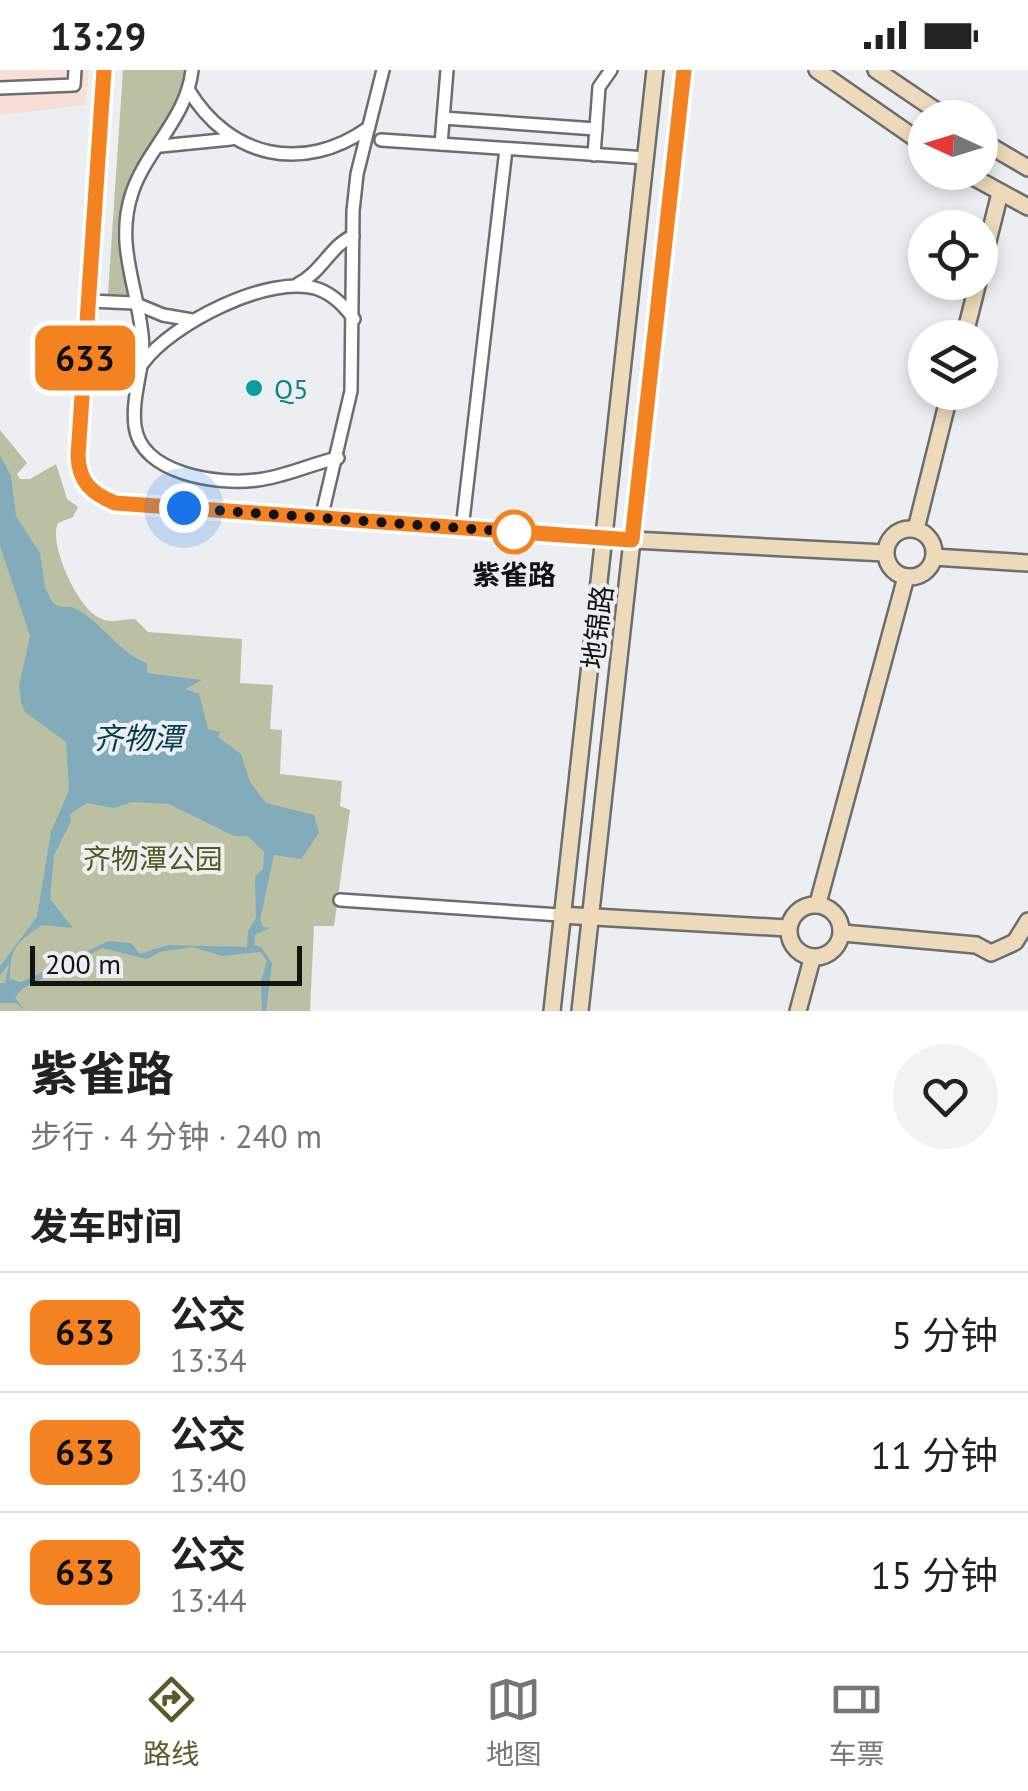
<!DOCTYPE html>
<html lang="zh">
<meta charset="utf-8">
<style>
:root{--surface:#fff;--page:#f2f2f2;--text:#222;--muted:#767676;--line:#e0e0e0;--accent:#595b28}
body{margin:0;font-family:"PT Sans","Noto Sans SC",sans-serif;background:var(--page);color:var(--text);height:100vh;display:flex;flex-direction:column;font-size:38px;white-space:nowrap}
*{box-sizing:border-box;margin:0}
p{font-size:32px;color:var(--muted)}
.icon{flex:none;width:55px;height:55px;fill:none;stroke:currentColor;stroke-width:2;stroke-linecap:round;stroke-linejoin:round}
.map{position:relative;height:941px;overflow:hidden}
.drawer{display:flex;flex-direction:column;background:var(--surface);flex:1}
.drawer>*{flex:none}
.badge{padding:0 20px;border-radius:15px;font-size:35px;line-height:65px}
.needle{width:65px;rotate:274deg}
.tools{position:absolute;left:908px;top:30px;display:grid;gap:20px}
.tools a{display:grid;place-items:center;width:90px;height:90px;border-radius:50%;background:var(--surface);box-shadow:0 5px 15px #0003;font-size:50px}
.scale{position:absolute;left:30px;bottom:25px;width:272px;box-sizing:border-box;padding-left:10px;border:5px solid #131314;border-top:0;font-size:28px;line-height:35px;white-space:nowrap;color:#131314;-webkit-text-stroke:8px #eceef1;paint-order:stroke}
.you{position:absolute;width:50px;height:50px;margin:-25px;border:8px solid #fff;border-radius:50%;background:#1a73e8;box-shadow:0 0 0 15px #1a73e833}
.map>.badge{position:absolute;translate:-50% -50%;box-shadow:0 0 0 5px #fff}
h2{padding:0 30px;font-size:38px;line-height:90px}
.round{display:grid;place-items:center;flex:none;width:105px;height:105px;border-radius:52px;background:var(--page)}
.overview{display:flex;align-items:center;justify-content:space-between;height:170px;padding:0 30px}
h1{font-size:48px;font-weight:700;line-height:75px}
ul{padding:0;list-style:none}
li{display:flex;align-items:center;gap:30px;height:120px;padding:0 30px;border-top:2px solid var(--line)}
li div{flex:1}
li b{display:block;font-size:38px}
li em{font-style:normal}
li .badge{min-width:110px;font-weight:700;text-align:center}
.status{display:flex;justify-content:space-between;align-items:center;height:70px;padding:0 50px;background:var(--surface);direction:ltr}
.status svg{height:28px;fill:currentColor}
.menu{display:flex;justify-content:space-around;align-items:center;height:140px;border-top:2px solid var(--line);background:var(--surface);font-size:28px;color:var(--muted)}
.menu a{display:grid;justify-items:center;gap:5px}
.menu .current{color:var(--accent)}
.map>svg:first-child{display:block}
.education{fill:#f7ded6}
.green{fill:#bbc0a2}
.water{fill:#82abbc;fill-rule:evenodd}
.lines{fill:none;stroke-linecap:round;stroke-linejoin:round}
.street-casing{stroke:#6b6d6f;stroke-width:16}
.secondary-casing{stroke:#6b6d6f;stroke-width:20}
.street{stroke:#fff;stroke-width:11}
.secondary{stroke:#eddaba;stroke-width:15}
.line-casing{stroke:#fff;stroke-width:22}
.line{stroke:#f58220;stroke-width:15}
.walk{stroke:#131314;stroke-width:10;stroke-dasharray:0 18}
.culture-dot{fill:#0f9aa8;stroke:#eceef1;stroke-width:4}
.stop-dot{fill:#fff;stroke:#f58220;stroke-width:5}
.labels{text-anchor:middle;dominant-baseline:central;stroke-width:8;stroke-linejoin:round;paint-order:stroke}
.culture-label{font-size:28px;fill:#0d838f;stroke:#eceef1;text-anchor:start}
.stop-label{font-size:28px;font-weight:bold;fill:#131314;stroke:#eceef1}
.street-label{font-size:28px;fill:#131314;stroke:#eceef1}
.park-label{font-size:28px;fill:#51581e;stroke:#eceef1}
.water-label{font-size:30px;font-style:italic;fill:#003d4f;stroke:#eceef1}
</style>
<div class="status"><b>13:29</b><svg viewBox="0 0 49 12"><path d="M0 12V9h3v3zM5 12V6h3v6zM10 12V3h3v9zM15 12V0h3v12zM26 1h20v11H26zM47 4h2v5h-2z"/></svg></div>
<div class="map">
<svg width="1028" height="941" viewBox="0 0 1028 941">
<rect width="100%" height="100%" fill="#eceef1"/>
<!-- education -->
<polygon class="education" points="0,0 89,0 85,35 0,45"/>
<!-- green -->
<g class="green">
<path d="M123,0h65c-16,61 -76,113 -70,174 2,16 8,31 12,47l-1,4 -21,-1z"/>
<path d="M0,360l27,33 -10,11 3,5h10l26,-15 11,35 11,8 -5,10 -15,6c-10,19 18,81 38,93 14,9 24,3 39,3l13,13 94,7 -2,44 33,2 -3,44 12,1 -2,44 62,7 -2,25 10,4 -16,116h-20l-4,85h-310z"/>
</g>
<!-- water -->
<path class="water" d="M0,385l11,21 5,40 24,37 5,35 8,15c9,7 14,1 23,6 22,10 48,48 71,54v10l55,7 -17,9 14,5 9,35 12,3 -2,5 23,17 9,28 16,21 48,12 5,18 -18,26 -27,-4 -14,65 3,7 7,1 -15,7 -1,10 7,2 11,16 -6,48h-4l-1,-30 6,-20 -7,-9 -38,4 -30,-9 -32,5 -13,7 -45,-11 -80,41 -7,9 11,13 -10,-8h-16v-20h5l4,-19 -9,11v-9l37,-49 14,-85 18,-42 -3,-48 -41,-30 -4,-10 -2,-16 11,-50 -30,-90zM133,732l36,2 65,32h14l16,16 -1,17 -8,8 1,41 -8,13 -1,16 -79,-2 -28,9 -9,-11 -22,-2 -88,41 -11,-3c0,-31 6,-36 32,-54l31,3 -23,-29 4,-44 17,-34 -1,-7 17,-11 27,5z"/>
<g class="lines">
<!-- street casing -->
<g class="street-casing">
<g id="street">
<path d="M192,0c-5,48 -46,80 -60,123 -17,51 5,92 10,142 4,30 -11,59 -7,91 6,48 82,59 122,54 28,-3 53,-16 81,-22"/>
<polyline points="0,18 74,15 75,0"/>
<path d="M188,19c41,69 115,85 180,39"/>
<polyline points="443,48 596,59"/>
<polyline points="381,70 647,88"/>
<polyline points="441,74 447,0"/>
<polyline points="161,76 231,69"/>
<polyline points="594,85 599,17 611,0"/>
<path d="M298,214c24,-12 33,-39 55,-48"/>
<polyline points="90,231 134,233 163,245 192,250"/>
<path d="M143,293c28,-39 127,-90 175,-74 16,6 26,17 36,30"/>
<polyline points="321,449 351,321 353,141 357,104 383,0"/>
<polyline points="462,459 506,79"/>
<polyline points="340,830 560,845"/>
</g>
</g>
<!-- secondary casing -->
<g class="secondary-casing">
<g id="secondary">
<path d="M104,0l-26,386c1,26 13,37 37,47l518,37 252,13"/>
<polyline points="817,0 925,75"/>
<polyline points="876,0 947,48"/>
<polyline points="980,70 1028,98"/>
<polyline points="964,102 1028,137"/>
<polyline points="980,203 1000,123"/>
<polyline points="964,268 978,212"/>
<circle cx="910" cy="483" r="24"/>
<polyline points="916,459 950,322"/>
<polyline points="934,487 1028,493"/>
<polyline points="818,833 906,507"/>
<circle cx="815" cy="861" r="26"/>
<polyline points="560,845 787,858"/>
<polyline points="843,863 976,875 991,883 1015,872 1028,851"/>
<polyline points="552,941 655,0"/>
<polyline points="580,941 684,0"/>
<polyline points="798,941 812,889"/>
</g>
</g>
<!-- street -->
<use href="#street" class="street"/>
<!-- secondary -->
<use href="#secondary" class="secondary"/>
</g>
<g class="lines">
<!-- line casing -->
<g class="line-casing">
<path id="line" d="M104,0l-26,386c1,26 13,37 37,47l517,37 52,-470"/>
</g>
<!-- line -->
<use href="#line" class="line"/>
<!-- walk -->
<polyline class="walk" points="184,438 514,462"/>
</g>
<!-- markers -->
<circle class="culture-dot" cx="254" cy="318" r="10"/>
<circle class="stop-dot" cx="514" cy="462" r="20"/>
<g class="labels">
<!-- culture labels -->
<g class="culture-label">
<text x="274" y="318">Q5</text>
</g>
<!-- stop labels -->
<g class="stop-label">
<text x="514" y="504">紫雀路</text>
</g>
<!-- street labels -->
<g class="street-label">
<text transform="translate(597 557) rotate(-83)">地锦路</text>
</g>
<!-- park labels -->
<g class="park-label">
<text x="153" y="788">齐物潭公园</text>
</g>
<!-- water labels -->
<g class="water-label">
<text x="138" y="667">齐物潭</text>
</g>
</g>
</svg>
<div class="tools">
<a><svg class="needle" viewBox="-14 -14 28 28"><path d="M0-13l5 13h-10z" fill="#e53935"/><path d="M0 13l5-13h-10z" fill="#767676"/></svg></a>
<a><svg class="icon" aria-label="locate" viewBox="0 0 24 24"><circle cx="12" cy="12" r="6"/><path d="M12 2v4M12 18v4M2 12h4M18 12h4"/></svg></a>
<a><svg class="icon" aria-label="layers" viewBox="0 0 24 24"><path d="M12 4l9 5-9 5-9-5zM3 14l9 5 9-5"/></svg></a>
</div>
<div class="scale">200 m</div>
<div class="you" style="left:184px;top:438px"></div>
<b class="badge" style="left:85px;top:288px;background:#f58220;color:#111">633</b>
</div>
<section class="drawer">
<div class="overview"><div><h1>紫雀路</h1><p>步行 · 4 分钟 · 240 m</p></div><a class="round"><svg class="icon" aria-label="heart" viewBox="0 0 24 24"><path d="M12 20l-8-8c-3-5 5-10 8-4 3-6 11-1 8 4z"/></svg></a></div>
<h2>发车时间</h2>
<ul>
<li><span class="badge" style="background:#f58220;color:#111">633</span><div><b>公交</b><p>13:34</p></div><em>5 分钟</em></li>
<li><span class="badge" style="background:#f58220;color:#111">633</span><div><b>公交</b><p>13:40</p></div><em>11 分钟</em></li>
<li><span class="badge" style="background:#f58220;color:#111">633</span><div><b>公交</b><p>13:44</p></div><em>15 分钟</em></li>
</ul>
</section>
<nav class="menu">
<a class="current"><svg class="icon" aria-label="directions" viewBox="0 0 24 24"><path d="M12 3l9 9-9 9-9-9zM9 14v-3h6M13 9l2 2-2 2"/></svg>路线</a>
<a><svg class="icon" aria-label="map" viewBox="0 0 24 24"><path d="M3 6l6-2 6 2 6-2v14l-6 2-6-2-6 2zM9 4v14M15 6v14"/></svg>地图</a>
<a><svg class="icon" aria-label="tickets" viewBox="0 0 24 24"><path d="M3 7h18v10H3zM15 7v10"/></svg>车票</a>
</nav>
